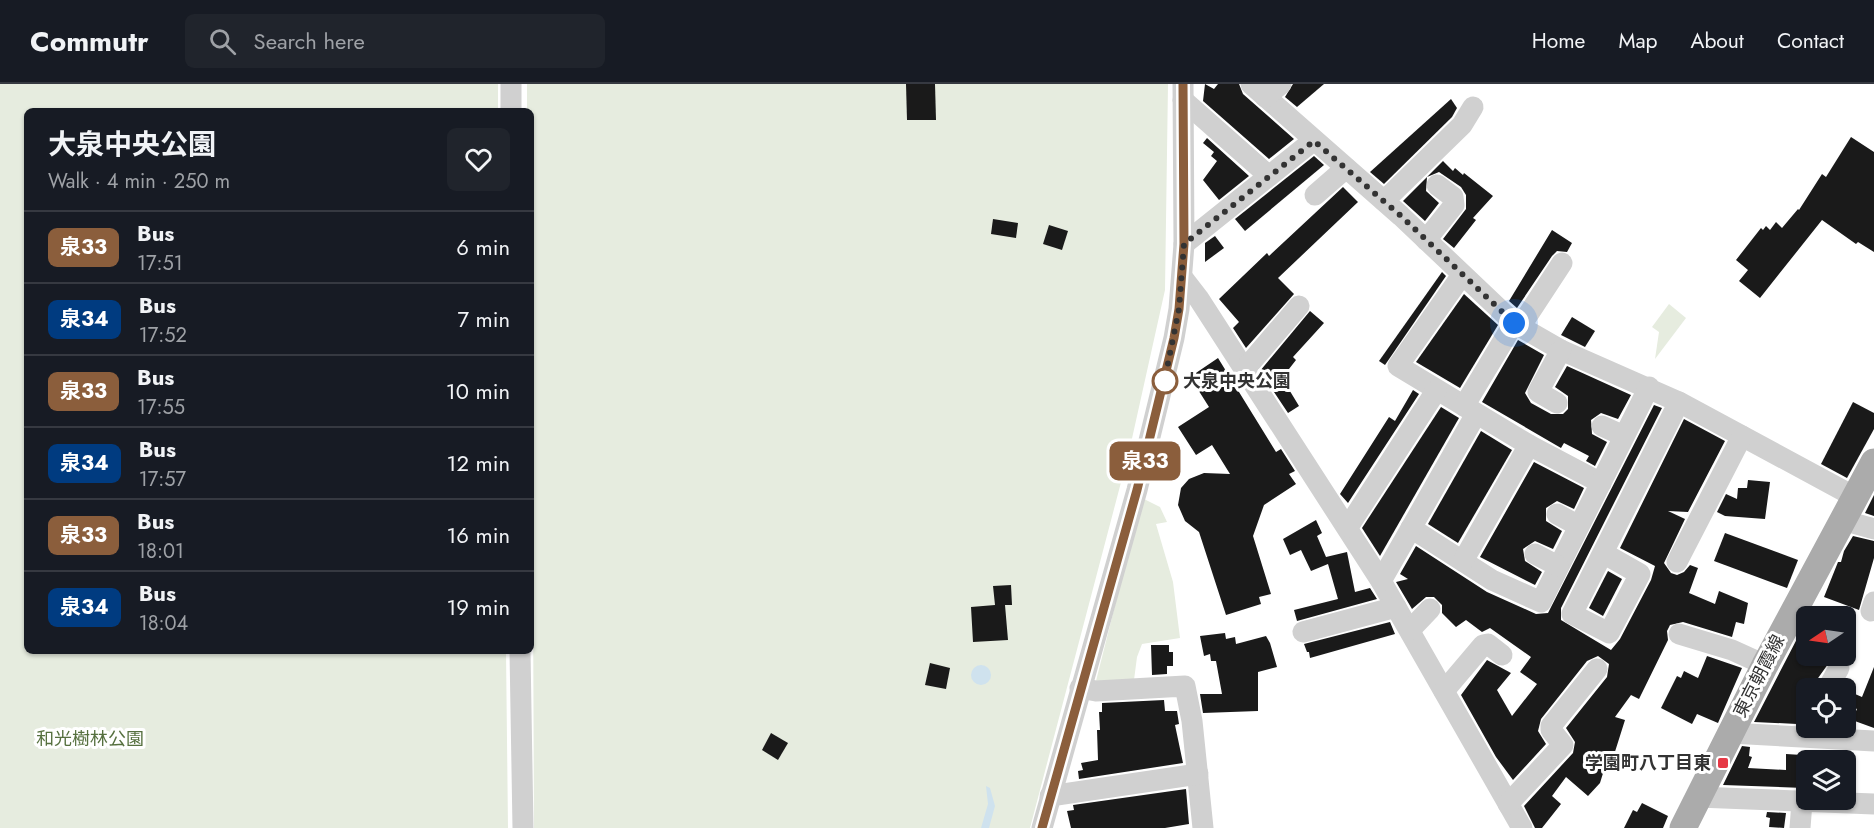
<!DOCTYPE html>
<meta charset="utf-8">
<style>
:root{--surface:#171b24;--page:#20242c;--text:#f1f3f6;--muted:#9ea1a6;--line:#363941}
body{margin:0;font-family:Jost,"Noto Sans JP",sans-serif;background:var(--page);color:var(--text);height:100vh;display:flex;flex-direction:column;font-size:22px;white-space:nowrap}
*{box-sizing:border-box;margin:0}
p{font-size:20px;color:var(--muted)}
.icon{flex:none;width:33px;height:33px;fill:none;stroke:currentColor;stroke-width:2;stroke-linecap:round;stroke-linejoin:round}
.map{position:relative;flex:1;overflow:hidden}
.sheet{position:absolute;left:24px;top:24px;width:510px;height:546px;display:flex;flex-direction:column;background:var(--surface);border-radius:9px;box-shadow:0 2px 4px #0004}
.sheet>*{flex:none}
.badge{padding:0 12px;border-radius:9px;font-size:21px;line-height:39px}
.needle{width:39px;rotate:257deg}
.fabs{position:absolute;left:1796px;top:522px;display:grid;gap:12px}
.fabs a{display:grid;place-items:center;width:60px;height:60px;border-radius:9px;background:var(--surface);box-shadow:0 2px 4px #0004;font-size:30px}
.you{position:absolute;width:30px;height:30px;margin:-15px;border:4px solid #fff;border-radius:50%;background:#1a73e8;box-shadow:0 0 0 9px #1a73e833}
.map>.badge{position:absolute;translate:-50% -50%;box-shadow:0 0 0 3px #fff}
.round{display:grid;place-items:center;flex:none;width:63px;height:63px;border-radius:9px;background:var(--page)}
.summary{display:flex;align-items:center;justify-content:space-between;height:102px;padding:0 24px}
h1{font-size:28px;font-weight:700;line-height:45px}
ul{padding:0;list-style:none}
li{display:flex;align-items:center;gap:18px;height:72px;padding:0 24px;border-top:2px solid var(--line)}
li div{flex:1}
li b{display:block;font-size:22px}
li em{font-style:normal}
li .badge{min-width:66px;font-weight:700;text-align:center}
header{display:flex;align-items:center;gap:36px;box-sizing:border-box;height:84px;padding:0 30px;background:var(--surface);border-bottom:2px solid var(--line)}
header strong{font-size:28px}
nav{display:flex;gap:33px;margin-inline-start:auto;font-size:21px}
.search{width:420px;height:54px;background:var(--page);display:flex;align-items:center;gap:15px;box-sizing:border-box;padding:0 21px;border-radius:9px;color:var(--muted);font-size:22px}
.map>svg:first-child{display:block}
.green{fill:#e6ecdf}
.water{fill:#cfe2ee}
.building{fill:#1a1a1a}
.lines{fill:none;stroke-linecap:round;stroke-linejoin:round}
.minor{stroke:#d0d0d0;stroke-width:21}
.major{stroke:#ababab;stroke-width:27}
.line-casing{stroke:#fff;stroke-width:14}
.line{stroke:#8b5e3c;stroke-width:9}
.walk{stroke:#333;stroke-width:6;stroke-dasharray:0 10.8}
.stop-dot{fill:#fff;stroke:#8b5e3c;stroke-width:3}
.poi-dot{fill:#e63946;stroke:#fff;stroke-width:2}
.labels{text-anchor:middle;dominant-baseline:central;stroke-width:6;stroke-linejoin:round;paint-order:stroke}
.stop-label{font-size:18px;font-weight:bold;fill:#333;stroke:#fff;text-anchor:start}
.street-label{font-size:18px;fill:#333;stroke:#fff}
.park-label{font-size:18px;fill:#56703f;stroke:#fff}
.poi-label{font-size:18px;font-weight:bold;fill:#333;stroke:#fff;text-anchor:end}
</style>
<header>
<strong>Commutr</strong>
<div class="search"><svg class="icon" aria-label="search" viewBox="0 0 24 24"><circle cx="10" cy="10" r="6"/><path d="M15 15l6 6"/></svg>Search here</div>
<nav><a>Home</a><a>Map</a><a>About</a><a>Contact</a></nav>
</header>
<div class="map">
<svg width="1874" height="744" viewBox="0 0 1874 744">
<rect width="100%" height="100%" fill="#fff"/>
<!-- green -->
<g class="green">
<polygon points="0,0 498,0 498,27 27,27 27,567 506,567 508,744 0,744"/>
<polygon points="527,0 1168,0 1165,206 1129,368 1030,744 534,744 531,27 527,27"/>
<polygon points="1669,220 1686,234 1655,275 1659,248 1652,243"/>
<polygon points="1142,414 1160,423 1167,438 1156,440 1173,498 1180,554 1142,560 1137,573 1134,596 1096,597"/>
</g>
<!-- water -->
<g class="water">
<circle cx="981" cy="591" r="10"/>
<polygon points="986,702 990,704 995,722 989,744 981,744 988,720"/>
</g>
<!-- building -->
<g class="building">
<polygon points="906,0 935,0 936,36 907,36"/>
<polygon points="1205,0 1214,5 1218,0 1239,0 1243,10 1294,55 1269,75 1203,17"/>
<polygon points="1293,0 1324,0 1297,23 1285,13"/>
<polygon points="1451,15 1457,24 1452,33 1384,100 1370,88"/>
<polygon points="1851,53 1874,68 1874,168 1858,158 1856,160 1822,136 1760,214 1739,197 1748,186 1736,176 1761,144 1763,146 1766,142 1770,146 1776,138 1782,144 1798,125 1799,126 1822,90 1826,93"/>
<polygon points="1207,54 1249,92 1219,116 1203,96 1217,77 1211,72 1214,68 1203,59"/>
<polygon points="1314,72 1324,81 1245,147 1235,135"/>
<polygon points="1443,77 1453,87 1455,84 1463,91 1464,89 1493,112 1473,134 1476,136 1454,164 1443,155 1466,125 1466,111 1461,103 1439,88 1427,93 1426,107 1439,119 1425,137 1403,117"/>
<polygon points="1343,103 1358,118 1278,194 1294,210 1246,264 1233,244 1239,238 1219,215 1267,169 1269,172"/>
<polygon points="993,135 1018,139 1016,154 991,150"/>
<polygon points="1049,141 1068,147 1062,166 1043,160"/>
<polygon points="1552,146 1572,159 1567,168 1557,167 1552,172 1517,224 1509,217"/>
<polygon points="1215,152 1224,164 1205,178 1205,159"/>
<polygon points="1442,188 1446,192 1385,281 1379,277"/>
<polygon points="1464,210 1498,241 1460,304 1416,278"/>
<polygon points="1310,227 1324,239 1293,273 1296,276 1282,294 1299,322 1288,329 1260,287"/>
<polygon points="1572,233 1595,247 1585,263 1561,251"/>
<polygon points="1518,256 1544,271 1525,309 1531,319 1551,330 1563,330 1568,325 1568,312 1555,303 1567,282 1631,311 1618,335 1601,329 1591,336 1592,350 1607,358 1595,382 1586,377 1589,372 1564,359 1561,364 1482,318"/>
<polygon points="1218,274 1276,368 1281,365 1295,387 1289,390 1296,400 1264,421 1253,452 1271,510 1259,513 1261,520 1226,531 1199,448 1185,437 1178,421 1181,404 1189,395 1204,389 1230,390 1212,361 1196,371 1178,343 1209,323 1190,293"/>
<polygon points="1413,306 1419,310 1348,419 1340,410 1389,333 1395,337"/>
<polygon points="1853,318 1874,329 1874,345 1847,394 1821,380"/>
<polygon points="1654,321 1662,324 1561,524 1561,536 1611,566 1620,555 1651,496 1655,482 1620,464 1684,335 1725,357 1688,428 1668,427 1685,435 1664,479 1671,489 1677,491 1684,488 1690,481 1698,484 1689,509 1715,520 1719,507 1748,519 1744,540 1736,538 1732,553 1683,538 1670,541 1667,547 1668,556 1639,615 1631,611 1615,633 1625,636 1613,674 1608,673 1600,699 1588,712 1566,693 1552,712 1561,720 1542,744 1535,744 1524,722 1573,669 1575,658 1566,644 1607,593 1609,580 1598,572 1587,577 1541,635 1538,647 1546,660 1513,696 1496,673 1461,611 1487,576 1511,589 1497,606 1512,632 1537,600 1520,588 1531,573 1490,544 1482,548 1466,536 1456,543 1442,529 1442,521 1434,513 1426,513 1412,525 1396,498 1408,495 1400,490 1416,462 1487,508 1536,530 1548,529"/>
<polygon points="1441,323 1459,334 1380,472 1362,444"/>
<polygon points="1481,347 1512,366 1458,459 1428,440"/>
<polygon points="1534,378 1584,404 1574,425 1557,417 1546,424 1546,437 1562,447 1553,465 1535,457 1523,465 1525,477 1542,488 1535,501 1480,473"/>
<polygon points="1748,396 1770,398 1765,435 1725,432 1717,428 1726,410 1737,415 1738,404 1747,404"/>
<polygon points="1874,411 1874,432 1865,429"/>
<polygon points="1316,436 1322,449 1317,452 1326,473 1347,468 1355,508 1370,504 1377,515 1297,537 1294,526 1338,515 1328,480 1311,487 1301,466 1290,471 1283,455"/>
<polygon points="1725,449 1798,476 1787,504 1714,477"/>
<polygon points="1853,452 1874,457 1874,474 1859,526 1824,513 1838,478 1841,478 1844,467"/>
<polygon points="1608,487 1622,495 1603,532 1589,524"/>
<polygon points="1011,501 1012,521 1005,521 1008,556 973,558 971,523 995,521 993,502"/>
<polygon points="1390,538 1395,550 1310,574 1309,568 1307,568 1304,560"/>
<polygon points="1225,549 1226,555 1235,553 1236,560 1266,552 1270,559 1277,583 1258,588 1258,627 1203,629 1200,610 1222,610 1216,577 1211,577 1210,570 1204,572 1200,552"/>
<polygon points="1799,551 1806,554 1806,572 1833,573 1811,604 1806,604 1806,625 1797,640 1754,638"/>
<polygon points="1151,561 1169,561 1169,568 1173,568 1173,582 1167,582 1167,590 1152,591"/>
<polygon points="1707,572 1742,584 1718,639 1697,630 1692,640 1661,624 1677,592 1681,594 1684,587 1698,594"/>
<polygon points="930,579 950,584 946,605 925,601"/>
<polygon points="1874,583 1874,644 1852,636 1857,625 1850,622 1855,610 1862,613"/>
<polygon points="1164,616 1165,627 1177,627 1179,640 1175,641 1183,679 1079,695 1078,687 1083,686 1081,679 1098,676 1097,646 1100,646 1099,628 1102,628 1102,619"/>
<polygon points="771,649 788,659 778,676 762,666"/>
<polygon points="1742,662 1750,663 1749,672 1752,673 1748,684 1786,686 1786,670 1802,671 1801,699 1804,699 1804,704 1723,701"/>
<polygon points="1186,705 1189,740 1165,744 1071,744 1067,727 1074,726 1073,721"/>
<polygon points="1642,719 1668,732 1663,744 1624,744 1633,726 1637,728"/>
<polygon points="1767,728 1786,729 1784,744 1769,743 1770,734 1766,733"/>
</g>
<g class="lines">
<!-- minor -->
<g class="minor">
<polyline points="511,0 511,27"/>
<polyline points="1251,0 1401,132 1514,239 1561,266 1679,318 1855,413"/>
<polyline points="1265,13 1281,0"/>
<polyline points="1183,16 1269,92"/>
<polyline points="1315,111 1346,84"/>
<polyline points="1384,117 1462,41 1473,23"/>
<polyline points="1426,156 1454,121 1453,113 1437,101"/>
<polyline points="1184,160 1314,56"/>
<polyline points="1462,191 1398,282 1529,361 1601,399"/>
<polyline points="1182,193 1199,215 1381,497 1522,744"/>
<polyline points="1520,243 1562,179"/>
<polyline points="1245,285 1299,222"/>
<polyline points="1557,319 1538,308 1561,266"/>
<polyline points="1464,322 1514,239"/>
<polyline points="1602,342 1624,352"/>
<polyline points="1557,430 1579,442"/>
<polyline points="1842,436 1874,445"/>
<polyline points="1348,443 1436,307"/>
<polyline points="1411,444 1492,496 1541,518 1649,303"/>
<polyline points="1603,469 1640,490 1609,549 1572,530 1679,318"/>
<polyline points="1535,470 1558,482"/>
<polyline points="1463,477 1529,361"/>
<polyline points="1677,478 1742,352"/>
<polyline points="1381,497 1476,330"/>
<polyline points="1871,527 1874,518"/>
<polyline points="1410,546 1430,525"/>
<polyline points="1303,548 1396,523"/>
<polyline points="1679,550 1732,566 1765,581"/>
<polyline points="520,567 523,744"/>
<polyline points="1080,604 1096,607 1185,602 1192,637 1203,744"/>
<polyline points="1828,604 1839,584"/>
<polyline points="1444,607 1483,561 1488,560 1502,571"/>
<polyline points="1730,649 1874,657"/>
<polyline points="1050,712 1198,690"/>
<polyline points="1698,713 1874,720"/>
<polyline points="1508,720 1563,661 1551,646 1551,642 1597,585"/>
<polyline points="1042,744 1137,406 1174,254 1179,225 1184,160 1183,0"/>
<polyline points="1800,744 1802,718"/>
</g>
<!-- major -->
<polyline class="major" points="1683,744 1765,581 1874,378"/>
</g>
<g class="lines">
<!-- line casing -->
<g class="line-casing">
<polyline id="line" points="1042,744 1137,406 1174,254 1179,225 1184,160 1183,0"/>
</g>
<!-- line -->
<use href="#line" class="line"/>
<!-- walk -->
<polyline class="walk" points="1165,297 1163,304 1179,225 1184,160 1314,57 1401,132 1514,239"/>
</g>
<!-- markers -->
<circle class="stop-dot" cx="1165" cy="297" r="12"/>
<rect class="poi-dot" x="1717" y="673" width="12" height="12" rx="3"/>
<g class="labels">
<!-- stop labels -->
<g class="stop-label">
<text x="1183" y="297">大泉中央公園</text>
</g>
<!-- street labels -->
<g class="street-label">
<text transform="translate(1759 592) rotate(-63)">東京朝霞線</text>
</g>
<!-- park labels -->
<g class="park-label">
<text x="90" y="655">和光樹林公園</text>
</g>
<!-- poi labels -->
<g class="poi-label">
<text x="1711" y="679">学園町八丁目東</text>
</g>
</g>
</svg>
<div class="fabs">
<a><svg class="needle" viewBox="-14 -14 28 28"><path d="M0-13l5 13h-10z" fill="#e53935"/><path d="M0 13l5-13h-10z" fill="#9ea1a6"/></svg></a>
<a><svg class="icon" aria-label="locate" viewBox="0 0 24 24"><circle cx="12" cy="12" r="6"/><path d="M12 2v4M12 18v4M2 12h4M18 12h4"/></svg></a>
<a><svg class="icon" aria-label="layers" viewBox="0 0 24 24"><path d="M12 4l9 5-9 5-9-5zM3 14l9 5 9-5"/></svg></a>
</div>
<div class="you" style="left:1514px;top:239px"></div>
<b class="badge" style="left:1145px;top:377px;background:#8b5e3c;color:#fff">泉33</b>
<section class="sheet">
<div class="summary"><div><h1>大泉中央公園</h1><p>Walk · 4 min · 250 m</p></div><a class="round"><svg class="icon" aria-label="heart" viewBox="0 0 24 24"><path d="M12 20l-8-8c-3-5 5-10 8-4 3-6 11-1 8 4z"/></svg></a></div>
<ul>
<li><span class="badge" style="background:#8b5e3c;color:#fff">泉33</span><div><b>Bus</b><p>17:51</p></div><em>6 min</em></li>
<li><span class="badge" style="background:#003b80;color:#fff">泉34</span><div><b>Bus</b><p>17:52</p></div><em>7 min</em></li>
<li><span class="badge" style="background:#8b5e3c;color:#fff">泉33</span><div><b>Bus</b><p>17:55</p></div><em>10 min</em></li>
<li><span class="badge" style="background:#003b80;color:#fff">泉34</span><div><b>Bus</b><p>17:57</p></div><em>12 min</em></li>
<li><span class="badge" style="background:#8b5e3c;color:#fff">泉33</span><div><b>Bus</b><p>18:01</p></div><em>16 min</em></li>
<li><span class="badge" style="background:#003b80;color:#fff">泉34</span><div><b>Bus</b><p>18:04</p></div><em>19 min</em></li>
</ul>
</section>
</div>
